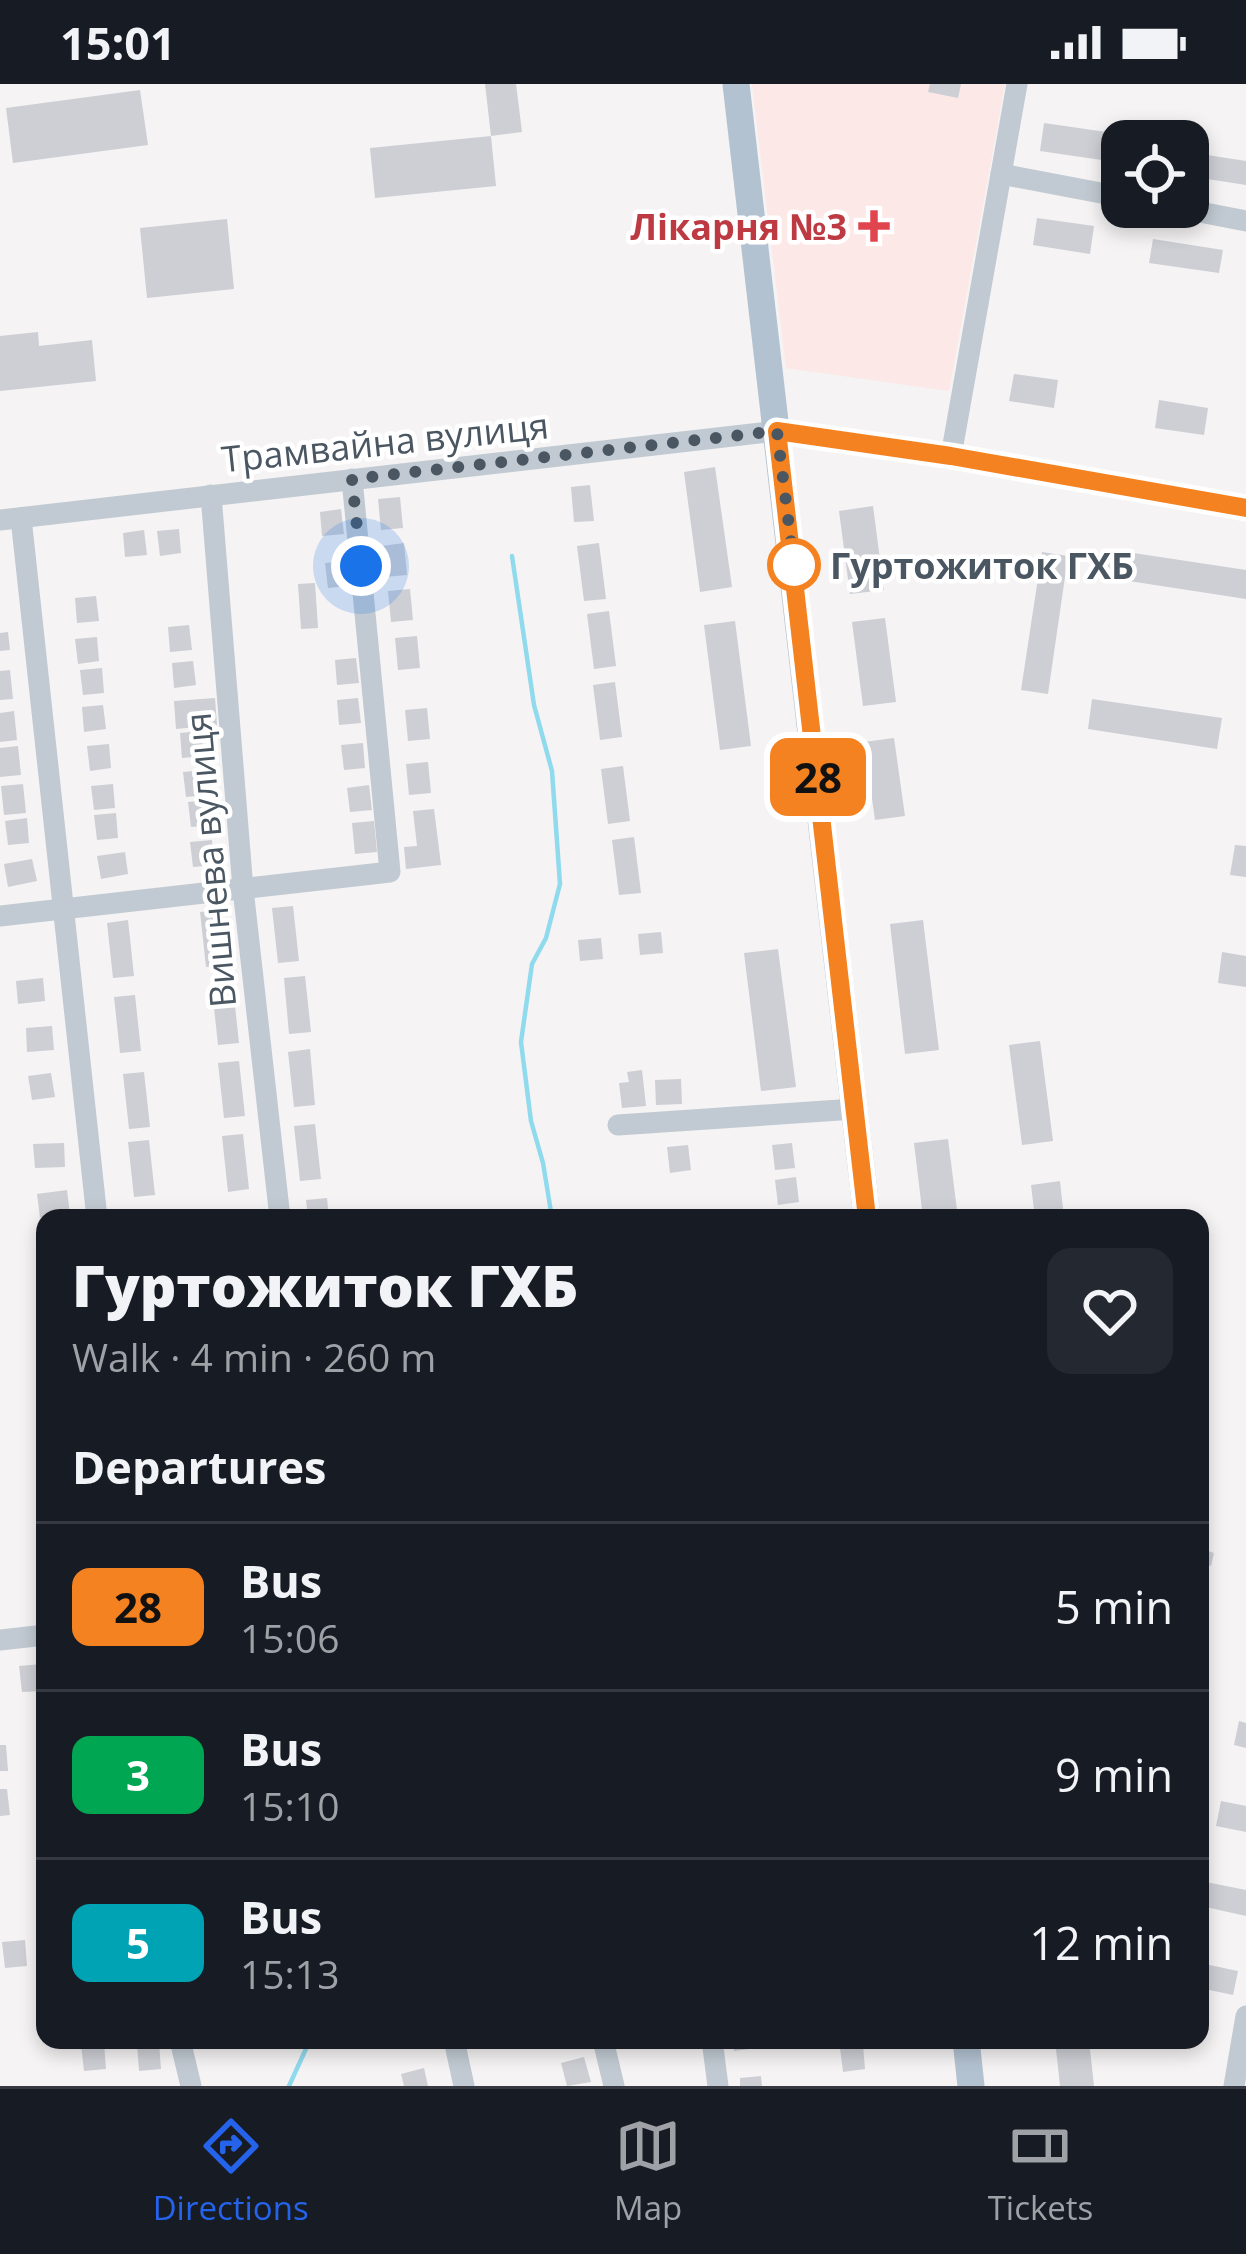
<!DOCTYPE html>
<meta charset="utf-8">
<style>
:root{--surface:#171b24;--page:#242831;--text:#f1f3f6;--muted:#9ea1a6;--line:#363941;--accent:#2563eb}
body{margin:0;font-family:"Open Sans",sans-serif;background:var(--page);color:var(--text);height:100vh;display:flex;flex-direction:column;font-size:45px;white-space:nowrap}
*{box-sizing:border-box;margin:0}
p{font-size:39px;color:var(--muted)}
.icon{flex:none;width:66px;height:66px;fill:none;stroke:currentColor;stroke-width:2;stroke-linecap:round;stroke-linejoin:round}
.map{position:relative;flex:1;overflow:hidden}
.sheet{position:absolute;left:36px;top:1125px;width:1173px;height:840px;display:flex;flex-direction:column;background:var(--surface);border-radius:24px;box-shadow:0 6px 18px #0003}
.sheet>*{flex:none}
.badge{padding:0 24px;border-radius:18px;font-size:42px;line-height:78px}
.buttons{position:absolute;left:1101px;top:36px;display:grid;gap:24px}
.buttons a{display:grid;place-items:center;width:108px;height:108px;border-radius:24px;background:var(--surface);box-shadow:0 6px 18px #0003;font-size:60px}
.you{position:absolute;width:60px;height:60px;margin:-30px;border:9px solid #fff;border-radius:50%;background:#1a73e8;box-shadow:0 0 0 18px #1a73e833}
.map>.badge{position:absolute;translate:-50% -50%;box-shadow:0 0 0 6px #fff}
h2{padding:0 36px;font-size:45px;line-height:108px}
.round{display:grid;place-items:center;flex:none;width:126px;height:126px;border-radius:24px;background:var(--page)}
.head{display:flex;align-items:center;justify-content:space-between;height:204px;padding:0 36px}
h1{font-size:57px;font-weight:800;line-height:90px}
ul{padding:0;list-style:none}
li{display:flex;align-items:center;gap:36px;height:168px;padding:0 36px;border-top:3px solid var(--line)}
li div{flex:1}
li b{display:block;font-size:45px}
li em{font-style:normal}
li .badge{min-width:132px;font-weight:700;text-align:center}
.status{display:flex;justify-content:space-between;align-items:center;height:84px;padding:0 60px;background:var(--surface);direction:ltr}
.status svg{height:33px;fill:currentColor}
.tabs{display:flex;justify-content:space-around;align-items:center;height:168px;border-top:3px solid var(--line);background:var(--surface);font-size:33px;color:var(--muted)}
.tabs a{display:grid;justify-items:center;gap:6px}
.tabs .active{color:var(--accent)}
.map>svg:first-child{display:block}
.medical{fill:#fce8e6}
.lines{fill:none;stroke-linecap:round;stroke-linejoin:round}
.stream{stroke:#90daee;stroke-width:4.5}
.building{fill:#cdcfd5}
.minor{stroke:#c1cad2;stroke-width:21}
.major{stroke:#b3c2d1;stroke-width:27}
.line-casing{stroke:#fff;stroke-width:27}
.line{stroke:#f58220;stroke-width:18}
.walk{stroke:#4a5661;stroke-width:12;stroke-dasharray:0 21.6}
.health-dot{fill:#e0444e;stroke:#fff;stroke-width:4.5}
.stop-dot{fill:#fff;stroke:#f58220;stroke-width:6}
.labels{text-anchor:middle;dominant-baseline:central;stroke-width:9;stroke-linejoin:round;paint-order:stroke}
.health-label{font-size:36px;font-weight:bold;fill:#be3a42;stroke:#fff;text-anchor:end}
.street-label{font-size:36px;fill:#4a5661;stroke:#fff}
.stop-label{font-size:36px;font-weight:bold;fill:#4a5661;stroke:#fff;text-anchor:start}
</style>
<div class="status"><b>15:01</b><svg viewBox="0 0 49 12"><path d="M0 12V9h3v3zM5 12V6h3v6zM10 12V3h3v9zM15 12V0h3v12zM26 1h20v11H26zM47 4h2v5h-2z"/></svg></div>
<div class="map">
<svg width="1246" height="2002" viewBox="0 0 1246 2002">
<rect width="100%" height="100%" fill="#f5f3f3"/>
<!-- medical -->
<polygon class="medical" points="752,0 1005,0 949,307 786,284"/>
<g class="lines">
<!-- stream -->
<g class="stream">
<polyline points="512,472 534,621 552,687 560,800 546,854 532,880 521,958 531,1037 543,1079 552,1134"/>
<polyline points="289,2002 310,1956"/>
</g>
</g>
<!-- building -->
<g class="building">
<polygon points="485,0 516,0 522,48 491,52 496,102 375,114 370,64 491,52"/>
<polygon points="930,0 961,0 958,14 928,8"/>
<polygon points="140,6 148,61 13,79 6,24"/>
<polygon points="1044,39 1127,51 1126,57 1122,57 1122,79 1040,67"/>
<polygon points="1188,68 1246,77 1246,101 1188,92"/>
<polygon points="1037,134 1094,142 1090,170 1033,161"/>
<polygon points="227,135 234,205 147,214 140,144"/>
<polygon points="1153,155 1223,166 1219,189 1149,179"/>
<polygon points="38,248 39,262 92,256 96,297 0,307 0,252"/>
<polygon points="1014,290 1058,296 1054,324 1009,317"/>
<polygon points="1159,316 1208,324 1204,351 1155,344"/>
<polygon points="715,383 732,503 700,508 684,388"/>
<polygon points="590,401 594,437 574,438 571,403"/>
<polygon points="400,413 403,444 381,446 378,415"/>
<polygon points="873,422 884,506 850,510 839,427"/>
<polygon points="341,425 344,450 322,452 320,428"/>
<polygon points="179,445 181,469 160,472 157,447"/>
<polygon points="144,446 147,471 125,473 123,449"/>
<polygon points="404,459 407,491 385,493 382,462"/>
<polygon points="599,459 606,515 584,517 577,462"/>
<polygon points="1107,465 1246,486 1246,515 1103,493"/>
<polygon points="1042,468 1068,472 1048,610 1021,606"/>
<polygon points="347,477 349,502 328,504 325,479"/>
<polygon points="315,499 318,544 301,545 298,500"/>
<polygon points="410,505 413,536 391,538 388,507"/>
<polygon points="96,512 99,537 77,539 75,514"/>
<polygon points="609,527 616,582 594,585 587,530"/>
<polygon points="885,534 896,618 863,622 852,538"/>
<polygon points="735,537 751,662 720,666 704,541"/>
<polygon points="189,541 192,566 170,568 168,543"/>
<polygon points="8,548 10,566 0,567 0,549"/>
<polygon points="417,552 420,584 398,586 395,554"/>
<polygon points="97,553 99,577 78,580 75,555"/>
<polygon points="356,574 359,599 337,601 335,576"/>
<polygon points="193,577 196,601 174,604 172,579"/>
<polygon points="102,584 104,609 83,611 80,586"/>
<polygon points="10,586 13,615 0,616 0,587"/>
<polygon points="615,598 622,653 600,656 593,601"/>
<polygon points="215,614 217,641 176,645 174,617"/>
<polygon points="358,614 361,639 339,641 337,616"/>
<polygon points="1092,615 1222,634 1217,665 1088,645"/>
<polygon points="103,621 106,645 84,648 82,623"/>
<polygon points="427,624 430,655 408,657 405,626"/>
<polygon points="14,627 17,656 0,658 0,629"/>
<polygon points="201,647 204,672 182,674 180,649"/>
<polygon points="894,654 905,732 875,736 864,658"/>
<polygon points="363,659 365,684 344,686 341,661"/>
<polygon points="109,660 111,684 90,687 87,662"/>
<polygon points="18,662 21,691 0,693 0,664"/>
<polygon points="428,678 431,709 409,711 406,680"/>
<polygon points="623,682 630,737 608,740 601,685"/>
<polygon points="205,686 207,711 186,713 183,688"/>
<polygon points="23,700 26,729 4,731 1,702"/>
<polygon points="113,700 115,724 94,726 91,702"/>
<polygon points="369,701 372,726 350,728 347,704"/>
<polygon points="210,716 213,741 191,743 188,718"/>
<polygon points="434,725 441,781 406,785 404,763 417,762 413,727"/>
<polygon points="116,729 118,754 97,756 94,731"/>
<polygon points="27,734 29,759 8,761 5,737"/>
<polygon points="374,737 377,768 355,770 352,739"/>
<polygon points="634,753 641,809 619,811 612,756"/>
<polygon points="212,756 214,781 193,783 190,758"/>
<polygon points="1235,761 1246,762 1246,793 1230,791"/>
<polygon points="125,768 128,790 101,795 97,772"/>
<polygon points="32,775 37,797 8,803 4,780"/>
<polygon points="293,822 299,877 278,879 272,824"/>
<polygon points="221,826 227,881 206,883 200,828"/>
<polygon points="128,836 134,892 113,894 107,839"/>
<polygon points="923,836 939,966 905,970 890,840"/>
<polygon points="661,848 663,869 640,871 638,850"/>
<polygon points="601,854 603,875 580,877 578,856"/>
<polygon points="778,865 796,1003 761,1007 744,869"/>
<polygon points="1222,868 1246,872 1246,903 1218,899"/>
<polygon points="305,892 311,948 289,950 284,894"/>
<polygon points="43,894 45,917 18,920 16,897"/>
<polygon points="233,903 239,959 218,961 212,905"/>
<polygon points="135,911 141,967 120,969 114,913"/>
<polygon points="52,942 54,966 27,968 26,944"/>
<polygon points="1040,957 1053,1057 1022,1061 1009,961"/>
<polygon points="310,965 315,1021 294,1023 288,968"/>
<polygon points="239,977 245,1032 224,1034 218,979"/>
<polygon points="642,986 646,1022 622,1024 619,999 629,998 627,988"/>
<polygon points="144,988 150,1043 129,1045 123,990"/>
<polygon points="51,989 55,1013 32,1016 28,992"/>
<polygon points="681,995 682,1020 656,1021 655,996"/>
<polygon points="315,1040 321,1095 300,1097 294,1042"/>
<polygon points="243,1050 249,1105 228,1108 222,1052"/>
<polygon points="948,1055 958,1134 923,1134 914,1059"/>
<polygon points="149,1056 155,1111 134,1113 128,1058"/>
<polygon points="64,1059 65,1083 35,1084 33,1060"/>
<polygon points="792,1059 795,1084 775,1086 772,1061"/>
<polygon points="688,1061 691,1086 670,1089 667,1063"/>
<polygon points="796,1093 799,1118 778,1121 775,1096"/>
<polygon points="1060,1097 1064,1134 1035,1134 1031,1101"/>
<polygon points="67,1106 70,1130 40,1134 37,1110"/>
<polygon points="327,1114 329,1134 308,1134 306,1116"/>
<polygon points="253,1126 254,1134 233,1134 232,1128"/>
<polygon points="1200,1464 1214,1469 1211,1482 1204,1480 1201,1489"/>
<polygon points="42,1580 44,1607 22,1608 19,1582"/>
<polygon points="1239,1637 1246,1639 1246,1664 1234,1661"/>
<polygon points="0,1661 6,1661 8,1687 0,1687"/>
<polygon points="0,1705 7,1705 10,1731 0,1732"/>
<polygon points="1221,1717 1246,1722 1246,1748 1216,1742"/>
<polygon points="1206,1798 1246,1806 1246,1832 1201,1822"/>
<polygon points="25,1856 27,1882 5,1884 2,1858"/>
<polygon points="1200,1879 1238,1887 1233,1911 1200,1904"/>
<polygon points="733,1956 756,1956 757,1964 734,1967"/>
<polygon points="1055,1956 1089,1956 1094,2002 1060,2002"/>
<polygon points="104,1959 106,1985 84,1987 81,1961"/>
<polygon points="159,1959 161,1985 139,1987 137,1961"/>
<polygon points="863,1961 865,1985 843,1988 840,1964"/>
<polygon points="584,1973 591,1998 567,2002 561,1979"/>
<polygon points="424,1984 428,2002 404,2002 401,1990"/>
<polygon points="761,1992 762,2002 740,2002 740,1994"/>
</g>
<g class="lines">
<!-- minor -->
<g class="minor">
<polyline points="1001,90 1122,113"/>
<polyline points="1174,123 1246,137"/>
<polyline points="951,372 1017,0"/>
<polyline points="211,411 243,805 280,1134"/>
<polyline points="21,434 97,1134"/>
<polyline points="0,436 777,347 951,372 1246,424"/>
<polyline points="0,832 390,788 352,395"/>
<polyline points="618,1041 855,1025"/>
<polyline points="0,1556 45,1551"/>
<polyline points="180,1956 191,2002"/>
<polyline points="454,1956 464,2002"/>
<polyline points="603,1956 614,2002"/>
<polyline points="712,1956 718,2002"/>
<polyline points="1234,2002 1246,1932"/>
</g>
<!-- major -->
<g class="major">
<polyline points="736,0 867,1134"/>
<polyline points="966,1956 971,2002"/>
</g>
</g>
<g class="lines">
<!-- line casing -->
<g class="line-casing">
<polyline id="line" points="867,1134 777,347 951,372 1246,424"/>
</g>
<!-- line -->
<use href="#line" class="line"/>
<!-- walk -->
<polyline class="walk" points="361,482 352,395 777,347 794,481"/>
</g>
<!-- markers -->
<path class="health-dot" d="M868 124h12v12h12v12h-12v12h-12v-12h-12v-12h12z"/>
<circle class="stop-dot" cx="794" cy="481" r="24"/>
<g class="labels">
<!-- health labels -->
<g class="health-label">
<text x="847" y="142">Лікарня №3</text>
</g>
<!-- street labels -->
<g class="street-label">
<text transform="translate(385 358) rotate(-6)">Трамвайна вулиця</text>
<text transform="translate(210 776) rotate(-95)">Вишнева вулиця</text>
</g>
<!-- stop labels -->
<g class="stop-label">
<text x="830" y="481">Гуртожиток ГХБ</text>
</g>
</g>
</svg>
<div class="buttons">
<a><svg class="icon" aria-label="locate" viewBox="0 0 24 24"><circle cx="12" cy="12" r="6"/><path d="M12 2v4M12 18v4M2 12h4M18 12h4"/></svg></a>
</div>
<div class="you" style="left:361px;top:482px"></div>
<b class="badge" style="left:818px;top:693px;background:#f58220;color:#111">28</b>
<section class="sheet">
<div class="head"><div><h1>Гуртожиток ГХБ</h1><p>Walk · 4 min · 260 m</p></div><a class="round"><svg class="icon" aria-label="heart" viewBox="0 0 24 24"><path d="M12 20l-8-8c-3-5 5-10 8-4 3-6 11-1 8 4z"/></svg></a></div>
<h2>Departures</h2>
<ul>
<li><span class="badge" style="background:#f58220;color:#111">28</span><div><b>Bus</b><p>15:06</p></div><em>5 min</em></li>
<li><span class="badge" style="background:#00a651;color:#fff">3</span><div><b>Bus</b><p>15:10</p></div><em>9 min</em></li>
<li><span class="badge" style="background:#00a3b4;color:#fff">5</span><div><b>Bus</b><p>15:13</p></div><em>12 min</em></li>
</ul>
</section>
</div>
<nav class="tabs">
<a class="active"><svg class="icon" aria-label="directions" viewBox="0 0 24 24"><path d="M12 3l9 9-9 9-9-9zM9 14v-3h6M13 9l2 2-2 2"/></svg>Directions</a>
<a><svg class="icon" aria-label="map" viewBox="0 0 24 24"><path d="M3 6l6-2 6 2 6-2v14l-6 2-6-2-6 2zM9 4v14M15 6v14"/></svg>Map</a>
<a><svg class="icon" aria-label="tickets" viewBox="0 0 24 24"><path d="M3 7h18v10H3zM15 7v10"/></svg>Tickets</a>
</nav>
